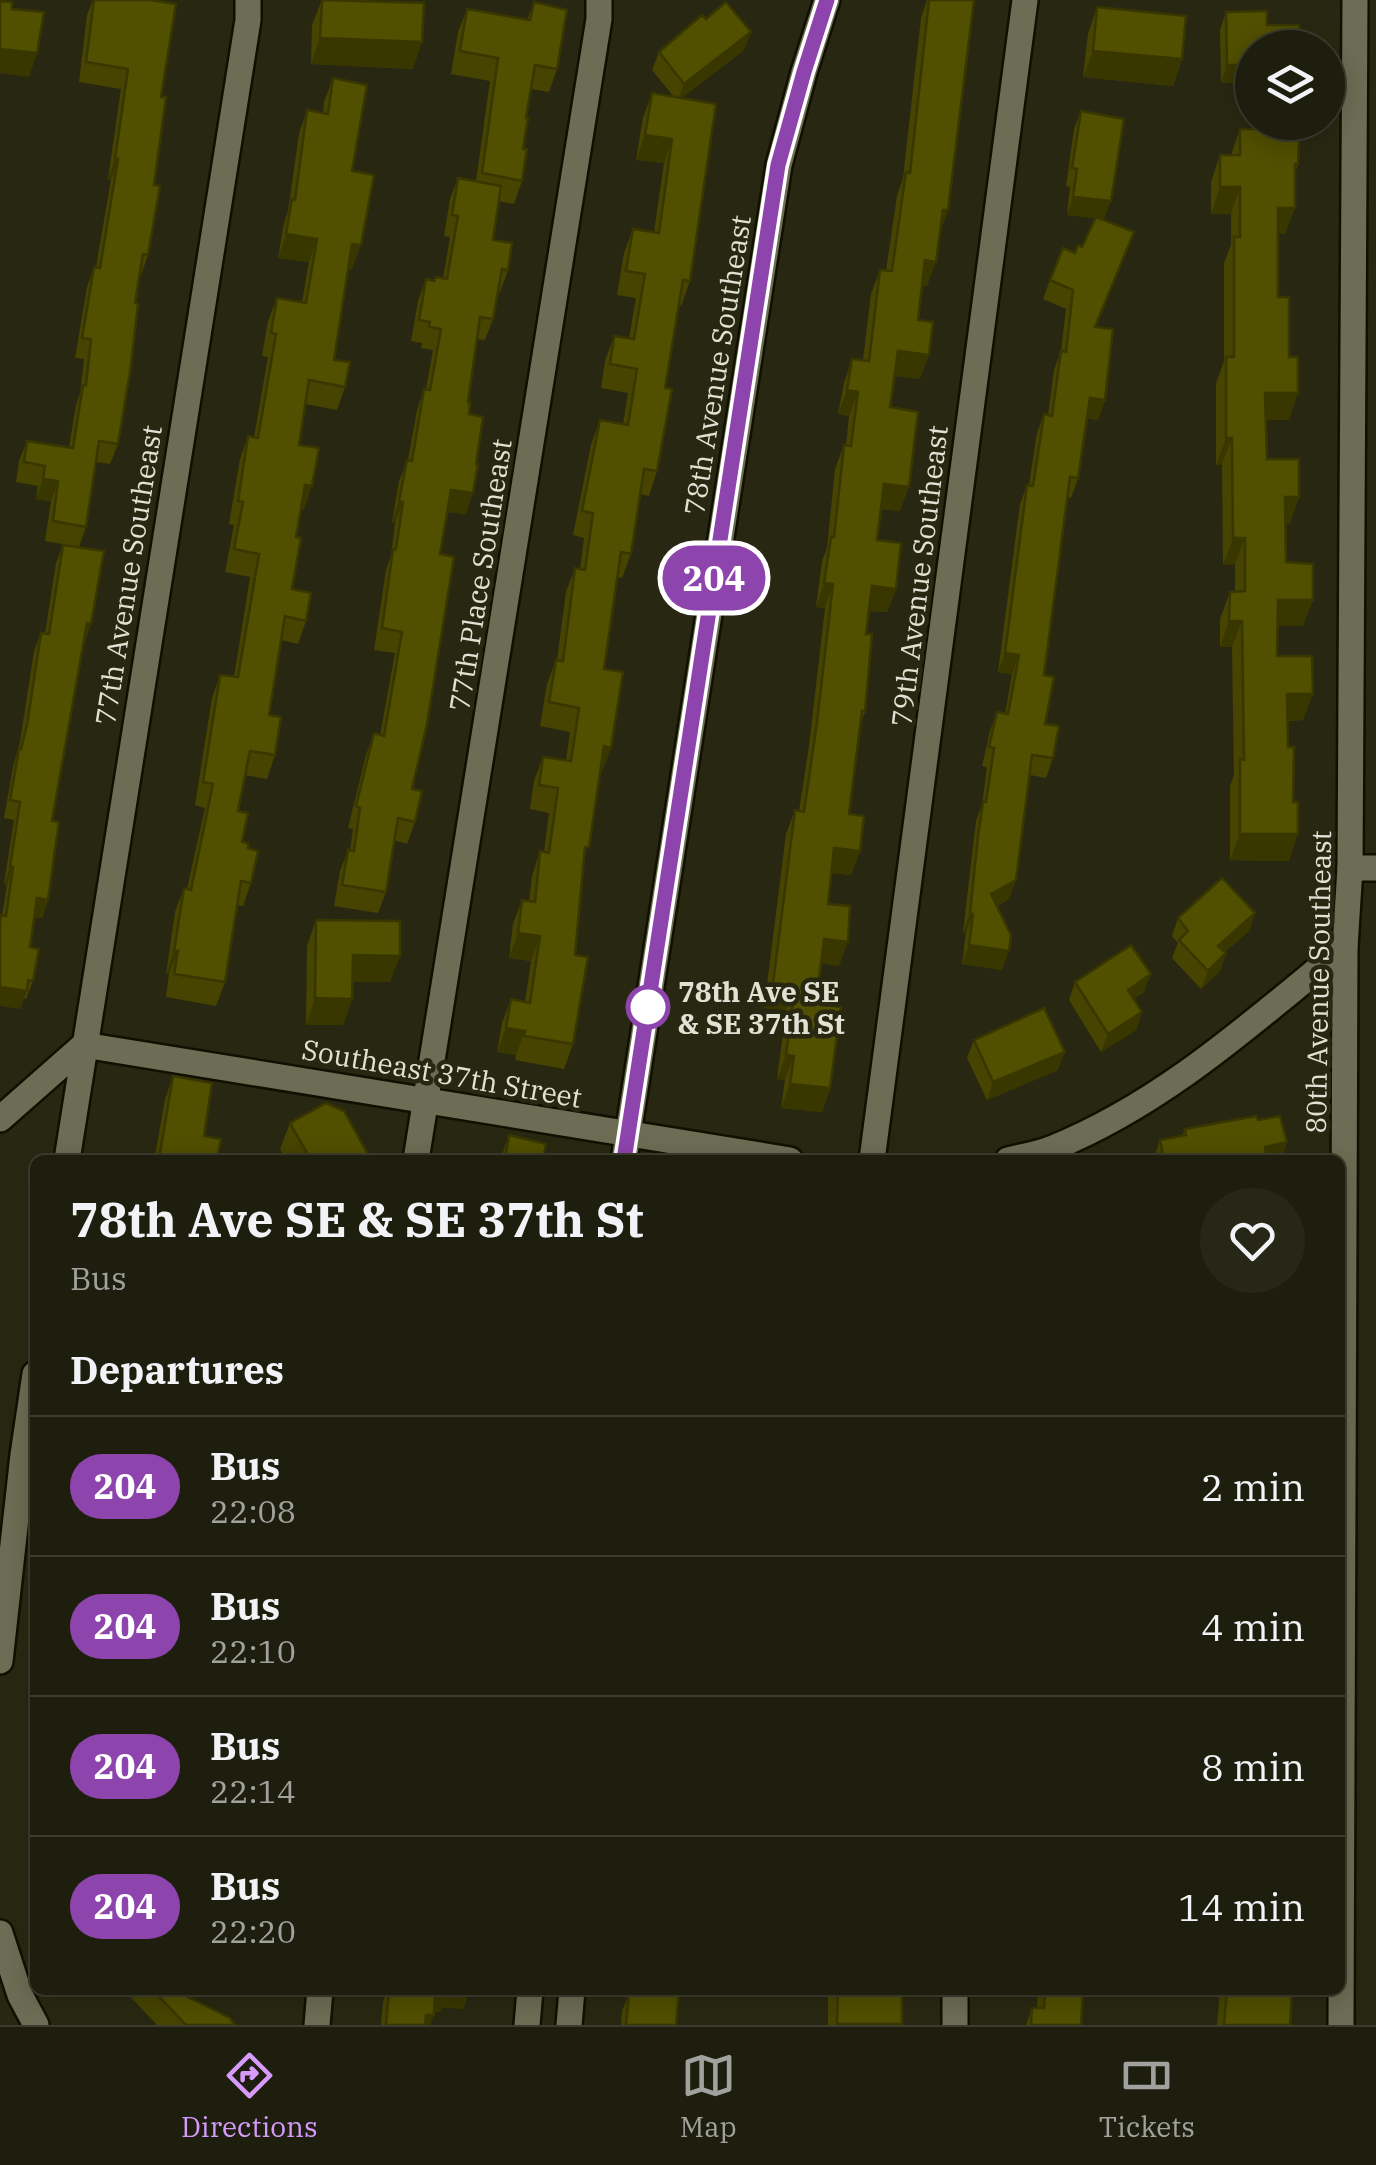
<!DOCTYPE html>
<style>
:root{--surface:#1e1e0e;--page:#262717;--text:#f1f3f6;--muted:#a1a29e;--line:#3c3c2e;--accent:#d69bfa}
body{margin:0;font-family:"IBM Plex Serif",serif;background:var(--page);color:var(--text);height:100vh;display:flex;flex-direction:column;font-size:38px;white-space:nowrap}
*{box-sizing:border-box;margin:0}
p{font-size:32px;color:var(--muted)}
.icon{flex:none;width:55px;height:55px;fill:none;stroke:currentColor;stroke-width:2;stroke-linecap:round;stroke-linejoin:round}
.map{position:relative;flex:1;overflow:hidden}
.panel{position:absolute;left:30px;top:1155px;width:1315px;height:840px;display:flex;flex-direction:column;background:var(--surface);border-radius:15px;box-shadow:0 5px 25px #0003,0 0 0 2px var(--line)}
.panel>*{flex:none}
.badge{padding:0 20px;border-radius:32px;font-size:35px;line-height:65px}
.buttons{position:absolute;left:1235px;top:30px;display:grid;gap:20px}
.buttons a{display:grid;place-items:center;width:110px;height:110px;border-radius:50%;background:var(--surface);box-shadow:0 5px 25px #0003,0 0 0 2px var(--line);font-size:50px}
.map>.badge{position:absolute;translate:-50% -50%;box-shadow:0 0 0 5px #fff}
h2{padding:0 40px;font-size:38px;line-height:90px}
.round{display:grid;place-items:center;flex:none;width:105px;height:105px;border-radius:52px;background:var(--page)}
.summary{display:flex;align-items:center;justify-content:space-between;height:170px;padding:0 40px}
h1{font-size:48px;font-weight:800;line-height:75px}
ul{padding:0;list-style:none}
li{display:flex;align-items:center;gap:30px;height:140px;padding:0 40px;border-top:2px solid var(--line)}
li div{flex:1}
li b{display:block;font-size:38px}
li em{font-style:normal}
li .badge{min-width:110px;font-weight:700;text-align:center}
.dock{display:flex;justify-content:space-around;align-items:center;height:140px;border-top:2px solid var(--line);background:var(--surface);font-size:28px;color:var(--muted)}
.dock a{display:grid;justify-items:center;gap:5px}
.dock .active{color:var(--accent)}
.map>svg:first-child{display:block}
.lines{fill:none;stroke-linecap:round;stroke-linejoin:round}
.minor-casing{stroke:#111000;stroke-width:30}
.minor{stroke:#6d6d55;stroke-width:25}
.wall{fill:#464400}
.shaded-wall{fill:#393700}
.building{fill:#514f00;stroke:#393700;stroke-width:2.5}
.line-casing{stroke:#fff;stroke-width:22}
.line{stroke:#8e44ad;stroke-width:15}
.stop-dot{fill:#fff;stroke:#8e44ad;stroke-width:5}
.labels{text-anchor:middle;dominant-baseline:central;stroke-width:9;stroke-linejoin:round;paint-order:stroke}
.street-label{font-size:28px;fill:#e1e2d4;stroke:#282812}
.stop-label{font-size:28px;font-weight:bold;fill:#e1e2d4;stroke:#282812;text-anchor:start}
</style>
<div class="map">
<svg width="1376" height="2025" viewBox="0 0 1376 2025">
<rect width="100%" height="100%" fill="#282812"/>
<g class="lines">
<!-- minor casing -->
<g class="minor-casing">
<g id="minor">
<polyline points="1350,868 1376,868"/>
<polyline points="0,1119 84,1045 790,1160"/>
<polyline points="67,1160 248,20 248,0"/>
<polyline points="416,1160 599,19 599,0"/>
<polyline points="624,1160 779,165 804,72 827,0"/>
<polyline points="872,1160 1025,0"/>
<path d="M1008,1160c15,-4 31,-6 45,-12 111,-45 201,-127 292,-201"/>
<polyline points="0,1661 23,1455 35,1374"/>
<polyline points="0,1933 20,1995 36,2025"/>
<polyline points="955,1990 955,2025"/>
<polyline points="317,2025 320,1990"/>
<polyline points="527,2025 530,1990"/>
<polyline points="569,2025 572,1990"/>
<polyline points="1341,2025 1345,947 1350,868 1355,0"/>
</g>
</g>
<!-- minor -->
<use href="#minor" class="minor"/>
</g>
<!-- wall -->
<g class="wall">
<polygon points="93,0 150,0 161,97 148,255 141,275 140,275 118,444 110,464 96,462 86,527 79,547 45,541 51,501 36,499 38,486 16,482 19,461 27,441 69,447 76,405 80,394 84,359 75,358 87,287 94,267 96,267 111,180 108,179 121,89 79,82 87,15"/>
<polygon points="322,0 413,69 311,64 312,25"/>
<polygon points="927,0 974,0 948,210 940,232 927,286 922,285 918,320 920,379 895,376 890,407 900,511 881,509 877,540 896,589 887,612 869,611 866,634 865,712 860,724 849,814 860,851 851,875 832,873 828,904 839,966 821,963 816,1004 830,1088 822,1112 781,1108 785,1080 777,1079 786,1010 764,1008 786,834 795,810 799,811 809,746 825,608 816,607 822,561 827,548 835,469 844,445 846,445 849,416 838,414 844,383 852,359 863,360 871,294 880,270 886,271 897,196 903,178 921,18"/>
<polygon points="534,2 557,69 549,92 531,89 526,118 522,181 514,204 498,201 493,240 508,270 500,292 498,291 493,319 485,340 477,339 468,402 466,514 447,512 440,554 412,789 415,822 407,844 394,840 386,892 378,913 334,906 340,871 348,850 350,850 353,829 348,828 366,755 374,733 380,735 395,653 374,650 386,570 391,556 395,523 392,523 399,481 408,460 417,410 424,389 426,389 433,350 421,348 422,343 411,341 418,301 426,279 434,281 443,278 450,237 444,236 450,199 458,178 476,181 490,81 451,74 458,32 467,9 527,20"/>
<polygon points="1097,7 1182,59 1173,86 1083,77 1088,34"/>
<polygon points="1226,12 1267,25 1252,48 1252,83 1221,83 1220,30"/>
<polygon points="706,19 744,50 681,98 690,281 681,306 679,305 665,388 657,471 649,496 640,494 631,554 622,578 618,577 604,669 602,772 600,772 584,862 575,955 573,1044 564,1069 515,1060 516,1055 497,1052 502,1023 511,999 525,1002 531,961 509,958 513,924 522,900 529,901 532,876 540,851 544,852 549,813 530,809 534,781 543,757 566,760 570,732 540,726 547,684 556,660 557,660 566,592 575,568 580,569 584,538 573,535 591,445 600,420 623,424 628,393 601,388 605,361 614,336 629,338 636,298 617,295 624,253 633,229 654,232 664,163 636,160 643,118 652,93 674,97 652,70 659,52"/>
<polygon points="333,78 352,171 352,269 348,268 334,360 345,387 337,410 305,404 299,445 304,510 301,509 296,537 292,589 306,621 298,644 281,640 269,715 275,755 267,779 245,775 238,811 251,883 243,906 237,905 225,982 216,1006 166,997 169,974 166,974 175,912 184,888 187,889 205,808 195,805 212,698 220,675 234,677 250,577 225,572 234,525 229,524 240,459 248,436 254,437 268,357 262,356 268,321 277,298 302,302 309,262 278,258 284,223 288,211 299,134 307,110 323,113 324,102"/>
<polygon points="1081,111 1104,219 1099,218 1134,232 1096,327 1105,400 1098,420 1087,418 1078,478 1071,498 1068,497 1044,675 1045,724 1053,758 1046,778 1030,775 1009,899 997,906 1002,970 962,964 966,933 963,932 976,821 982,805 987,767 982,766 990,731 997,712 1005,714 1012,674 998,672 1020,504 1027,485 1029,485 1037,433 1044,414 1048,415 1054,370 1061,351 1066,309 1043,299 1050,280 1082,247 1095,218 1067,215 1070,187 1066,186 1074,129"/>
<polygon points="1262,122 1290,122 1290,139 1298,164 1295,174 1285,234 1278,234 1278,297 1289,420 1266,420 1267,459 1290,524 1285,524 1286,562 1303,626 1278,626 1277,656 1303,720 1288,721 1289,861 1230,860 1230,786 1234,775 1232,647 1220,647 1220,619 1230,592 1235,592 1235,564 1223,565 1222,464 1216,465 1216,384 1224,361 1224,263 1231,245 1231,214 1211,214 1211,182 1220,155 1231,155 1240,129 1259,129"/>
<polygon points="63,545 85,642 84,642 52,821 48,900 42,918 34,917 30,947 33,981 26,999 24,998 20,1009 2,916 7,885 4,884 14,820 4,818 13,767 20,742 34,651 41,633 45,634 56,563"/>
<polygon points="1255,913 1249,931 1225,952 1226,953 1220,971 1201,989 1172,958 1178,943 1172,936 1178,918"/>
<polygon points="316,920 390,982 352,982 352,999 343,1025 306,1025 307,946"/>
<polygon points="1075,982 1144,992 1134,999 1142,1012 1136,1030 1101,1052 1069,1000"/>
<polygon points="974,1040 1058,1070 987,1100 967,1058"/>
<polygon points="173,1076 204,1136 217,1160 154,1160 165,1100"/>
<polygon points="1258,1120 1287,1142 1281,1160 1153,1160 1160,1140 1182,1136 1185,1129"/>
<polygon points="290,1123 368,1160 286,1160 280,1149"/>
<polygon points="509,1135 543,1160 500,1160"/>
<polygon points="124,1990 191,1990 188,1997 235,2025 157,2025"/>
<polygon points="387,1990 470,1990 463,2009 442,2007 441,2012 434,2011 430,2025 381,2025 383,2002"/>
<polygon points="627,1990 682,1990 678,2000 676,2025 621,2025 622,2011 627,1999"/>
<polygon points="828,1990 888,1990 902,2025 828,2025"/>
<polygon points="1038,1990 1083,1990 1081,2025 1026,2025 1032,2008 1037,2008"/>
<polygon points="1220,1990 1292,1990 1290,2025 1217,2025"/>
</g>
<!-- shaded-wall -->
<g class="shaded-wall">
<polygon points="751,32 744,50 677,102 684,84"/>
<polygon points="320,38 422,42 413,69 311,64"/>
<polygon points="0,49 37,53 29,77 0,73"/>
<polygon points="1093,51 1182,59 1173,86 1083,77"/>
<polygon points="1227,65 1252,65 1252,83 1221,83"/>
<polygon points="645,135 672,139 664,163 636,160"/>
<polygon points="115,159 118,159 111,180 108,179"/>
<polygon points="1220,187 1240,187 1231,214 1211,214"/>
<polygon points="1073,197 1111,201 1104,219 1067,215"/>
<polygon points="1278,208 1295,208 1285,234 1268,234"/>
<polygon points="943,210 948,210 939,234"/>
<polygon points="286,234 317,239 309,262 278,258"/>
<polygon points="352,244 361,245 352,269 343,267"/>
<polygon points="925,260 936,262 927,286 916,284"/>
<polygon points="898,351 929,355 920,379 889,375"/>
<polygon points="847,390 858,392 849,416 838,414"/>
<polygon points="1265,393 1298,393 1289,420 1256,420"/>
<polygon points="1090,398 1105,400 1098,420 1082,417"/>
<polygon points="1226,438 1232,438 1222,464 1216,465"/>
<polygon points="43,479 58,481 51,501 36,499"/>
<polygon points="884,484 909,487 900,511 875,508"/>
<polygon points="305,485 312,486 304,510 297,509"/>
<polygon points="451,490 473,493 466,514 443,511"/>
<polygon points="1285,497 1299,497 1290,524 1276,524"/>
<polygon points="399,501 403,502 395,523 392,523"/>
<polygon points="1233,538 1245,538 1235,564 1223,565"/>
<polygon points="824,583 833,584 825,608 816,607"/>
<polygon points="872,586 896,589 887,612 863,610"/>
<polygon points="1278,600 1313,600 1303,626 1268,626"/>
<polygon points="1229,621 1242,621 1232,647 1220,647"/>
<polygon points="87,623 91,624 85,642 80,641"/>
<polygon points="1005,653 1019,655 1012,674 998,672"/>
<polygon points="1287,694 1313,694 1303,720 1278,721"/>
<polygon points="604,746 611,748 602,772 595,771"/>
<polygon points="1240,834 1298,834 1289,861 1230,860"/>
<polygon points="834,848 860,851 851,875 826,872"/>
<polygon points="10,867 13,867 7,885 4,884"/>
<polygon points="1016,880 1009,899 984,913 991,894"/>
<polygon points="37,898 48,900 42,918 31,916"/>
<polygon points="970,913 973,914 966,933 963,932"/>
<polygon points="1255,913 1249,931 1211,964 1218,946"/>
<polygon points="518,933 540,936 531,961 509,958"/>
<polygon points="824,939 848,942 839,966 815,962"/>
<polygon points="969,945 1009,951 1002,970 962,964"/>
<polygon points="174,951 178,951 169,974 166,974"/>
<polygon points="1226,953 1220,971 1201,989 1208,971"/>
<polygon points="353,955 400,956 390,982 343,982"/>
<polygon points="1151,974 1144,992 1122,1008 1128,990"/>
<polygon points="773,984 795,986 786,1010 764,1008"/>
<polygon points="0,987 27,991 20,1009 0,1006"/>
<polygon points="315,998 352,999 343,1025 306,1025"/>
<polygon points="1142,1012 1136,1030 1101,1052 1108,1034"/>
<polygon points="506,1028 525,1031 516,1055 497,1052"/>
<polygon points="1065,1052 1058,1070 987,1100 993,1082"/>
<polygon points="786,1055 794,1056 785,1080 777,1079"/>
<polygon points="790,1084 830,1088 822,1112 781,1108"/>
<polygon points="1287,1142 1281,1160 1260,1160 1265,1147"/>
<polygon points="181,1990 191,1990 187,2000 178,1992"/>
<polygon points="448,1990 470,1990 463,2009 442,2007 441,2012 427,2011 435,1991"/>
<polygon points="426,2015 434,2015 430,2025 423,2025"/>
</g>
<!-- building -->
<g class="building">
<polygon points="94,0 150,0 176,4 161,97 166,97 154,185 160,186 148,255 143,254 135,303 138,304 131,366 118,444 99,441 86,527 53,521 58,481 43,479 45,466 24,462 27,441 73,448 83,385 86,385 91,339 82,338 94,267 100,268 118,159 115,159 128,69 86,62"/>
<polygon points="322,0 424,3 422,42 320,38"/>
<polygon points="929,0 974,0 948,210 943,210 936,262 925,260 918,320 933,322 929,355 898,351 890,407 918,412 909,487 884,484 877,540 901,543 896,589 872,586 866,634 872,634 865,712 862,711 849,814 864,816 860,851 834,848 828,904 850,906 848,942 824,939 816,1004 841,1007 830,1088 790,1084 794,1056 786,1055 795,986 773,984 795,810 804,812 817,722 833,584 824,583 831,537 834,537 844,445 851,446 858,392 847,390 852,359 869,361 880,270 892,271 906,172 910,173"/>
<polygon points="0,1 12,2 12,9 44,12 37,53 0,49"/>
<polygon points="534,2 567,10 557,69 535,65 526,118 528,118 523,149 527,149 522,181 482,173 498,58 460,51 467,9 530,20"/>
<polygon points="726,2 751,32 684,84 659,52 702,15 706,19"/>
<polygon points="1097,7 1186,16 1182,59 1093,51"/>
<polygon points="1267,11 1267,25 1299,25 1299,48 1252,48 1252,65 1227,65 1226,12"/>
<polygon points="333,78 367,85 352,171 374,175 361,245 352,244 334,360 350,362 345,387 309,380 299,445 319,448 312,486 305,485 296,537 301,538 292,589 311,593 306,621 285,616 269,715 281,717 275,755 250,751 238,811 248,813 242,842 248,843 248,848 258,851 251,883 241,881 225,982 174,974 178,951 174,951 184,888 191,890 213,784 203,782 220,675 238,677 259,554 234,549 243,502 238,501 248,436 258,438 276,334 271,333 277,298 306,303 317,239 286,234 292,199 295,200 307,110 328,114"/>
<polygon points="652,93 716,104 690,281 683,280 665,388 672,389 657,471 644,469 631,554 621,552 604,669 623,672 611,748 604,746 589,847 585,847 575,955 588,957 573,1044 524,1036 525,1031 506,1028 511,999 530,1003 540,936 518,933 522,900 535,902 540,851 549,853 558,788 539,785 543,757 571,761 579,708 549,702 556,660 563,661 575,568 585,570 593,513 582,511 600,420 628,425 637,369 610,364 614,336 634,339 645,274 626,271 633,229 659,233 672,139 645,135"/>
<polygon points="1081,111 1124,119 1111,201 1073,197 1077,169 1072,168"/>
<polygon points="1263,122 1290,122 1290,139 1299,139 1298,164 1295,164 1295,208 1278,208 1278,297 1289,297 1289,357 1298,357 1298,393 1265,393 1267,459 1299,459 1299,497 1285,497 1286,562 1313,564 1313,600 1278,600 1277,656 1312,656 1313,694 1287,694 1288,747 1294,747 1293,802 1298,802 1298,834 1240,834 1240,759 1244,760 1242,621 1229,621 1230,592 1245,591 1245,538 1233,538 1232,438 1226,438 1226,357 1234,357 1234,237 1240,237 1240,187 1220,187 1220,155 1240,155 1240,129 1263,129"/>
<polygon points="458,178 501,186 493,240 512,243 508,270 502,269 493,319 480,317 468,402 470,402 469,414 483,417 476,464 478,464 473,493 451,490 440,554 454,557 427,724 412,789 422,791 415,822 398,818 386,892 342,885 348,850 354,851 360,808 356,806 374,733 384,736 402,632 382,628 393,549 396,549 403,502 399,501 407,460 412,461 424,389 430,390 441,329 429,327 430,322 419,320 426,279 434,281 436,277 447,279 458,216 452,215"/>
<polygon points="1096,217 1134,232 1095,327 1113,329 1105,400 1090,398 1078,478 1070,477 1044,675 1054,677 1045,724 1059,726 1053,758 1032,755 1016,880 991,894 1011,935 1009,951 969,945 973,914 970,913 978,836 983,802 986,802 994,748 989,747 997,712 1008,714 1019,655 1005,653 1027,485 1033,486 1044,414 1052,416 1061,351 1066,352 1073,290 1050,280 1063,248 1075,253 1078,245 1082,247"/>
<polygon points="63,545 104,551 91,624 87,623 52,821 59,822 48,900 37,898 30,947 39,949 33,981 28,980 27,991 0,987 0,924 1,915 6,916 13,867 10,867 20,802 10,800 19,749 21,749 27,725 41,633 49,634"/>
<polygon points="1222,878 1255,913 1218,946 1226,953 1208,971 1179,940 1188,931 1178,918"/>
<polygon points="316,920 400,921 400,956 353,955 352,999 315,998"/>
<polygon points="1131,945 1151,974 1128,990 1142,1012 1108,1034 1075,982"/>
<polygon points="1044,1008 1065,1052 993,1082 974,1040"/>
<polygon points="173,1076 212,1083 204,1136 221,1139 217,1160 159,1159"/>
<polygon points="326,1103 344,1111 369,1156 368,1160 311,1160 290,1123"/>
<polygon points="1256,1116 1258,1120 1280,1116 1287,1142 1265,1147 1267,1160 1164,1160 1160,1140 1186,1135 1185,1129"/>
<polygon points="509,1135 546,1144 543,1160 505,1160"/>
<polygon points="153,1990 181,1990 178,1992 230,2018 235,2025 186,2025"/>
<polygon points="389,1990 448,1990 448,1992 435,1991 434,2015 426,2015 425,2025 386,2025"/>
<polygon points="632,1990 679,1990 676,2025 626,2025 629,1993 632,1994"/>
<polygon points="838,1990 888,1990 888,1993 902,1993 902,2024 837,2024"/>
<polygon points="1045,1990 1083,1990 1081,2025 1031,2025 1032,2008 1044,2008"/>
<polygon points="1227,1990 1292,1990 1290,2025 1224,2025"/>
</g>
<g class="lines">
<!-- line casing -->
<g class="line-casing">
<polyline id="line" points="624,1160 778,165 804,72 827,0"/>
</g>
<!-- line -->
<use href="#line" class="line"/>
</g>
<!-- markers -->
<circle class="stop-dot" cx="648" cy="1007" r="20"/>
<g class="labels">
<!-- street labels -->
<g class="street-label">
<text transform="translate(717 365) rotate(-81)">78th Avenue Southeast</text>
<text transform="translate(128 575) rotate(-81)">77th Avenue Southeast</text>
<text transform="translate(480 575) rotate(-81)">77th Place Southeast</text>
<text transform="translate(919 576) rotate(-83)">79th Avenue Southeast</text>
<text transform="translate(1318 982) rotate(-89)">80th Avenue Southeast</text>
<text transform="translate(442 1073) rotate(10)">Southeast 37th Street</text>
</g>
<!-- stop labels -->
<g class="stop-label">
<text x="678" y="991">78th Ave SE<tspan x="678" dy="32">&amp; SE 37th St</tspan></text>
</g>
</g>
</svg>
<div class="buttons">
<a><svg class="icon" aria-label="layers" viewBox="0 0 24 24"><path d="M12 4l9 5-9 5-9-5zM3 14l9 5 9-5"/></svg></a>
</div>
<b class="badge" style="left:714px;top:578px;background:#8e44ad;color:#fff">204</b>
<section class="panel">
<div class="summary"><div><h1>78th Ave SE &amp; SE 37th St</h1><p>Bus</p></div><a class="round"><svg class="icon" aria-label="heart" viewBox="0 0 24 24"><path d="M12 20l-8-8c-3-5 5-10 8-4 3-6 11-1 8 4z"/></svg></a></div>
<h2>Departures</h2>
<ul>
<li><span class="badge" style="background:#8e44ad;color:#fff">204</span><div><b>Bus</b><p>22:08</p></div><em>2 min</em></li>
<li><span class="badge" style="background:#8e44ad;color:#fff">204</span><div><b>Bus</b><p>22:10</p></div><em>4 min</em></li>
<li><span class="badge" style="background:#8e44ad;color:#fff">204</span><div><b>Bus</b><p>22:14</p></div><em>8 min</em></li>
<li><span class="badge" style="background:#8e44ad;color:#fff">204</span><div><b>Bus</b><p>22:20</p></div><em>14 min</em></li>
</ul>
</section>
</div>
<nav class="dock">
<a class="active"><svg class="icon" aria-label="directions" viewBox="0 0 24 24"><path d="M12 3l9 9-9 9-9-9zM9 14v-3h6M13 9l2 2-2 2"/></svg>Directions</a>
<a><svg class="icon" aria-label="map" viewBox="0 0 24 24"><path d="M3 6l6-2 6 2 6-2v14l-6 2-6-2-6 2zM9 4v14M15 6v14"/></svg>Map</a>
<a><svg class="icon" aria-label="tickets" viewBox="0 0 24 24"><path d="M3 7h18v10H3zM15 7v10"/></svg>Tickets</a>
</nav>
